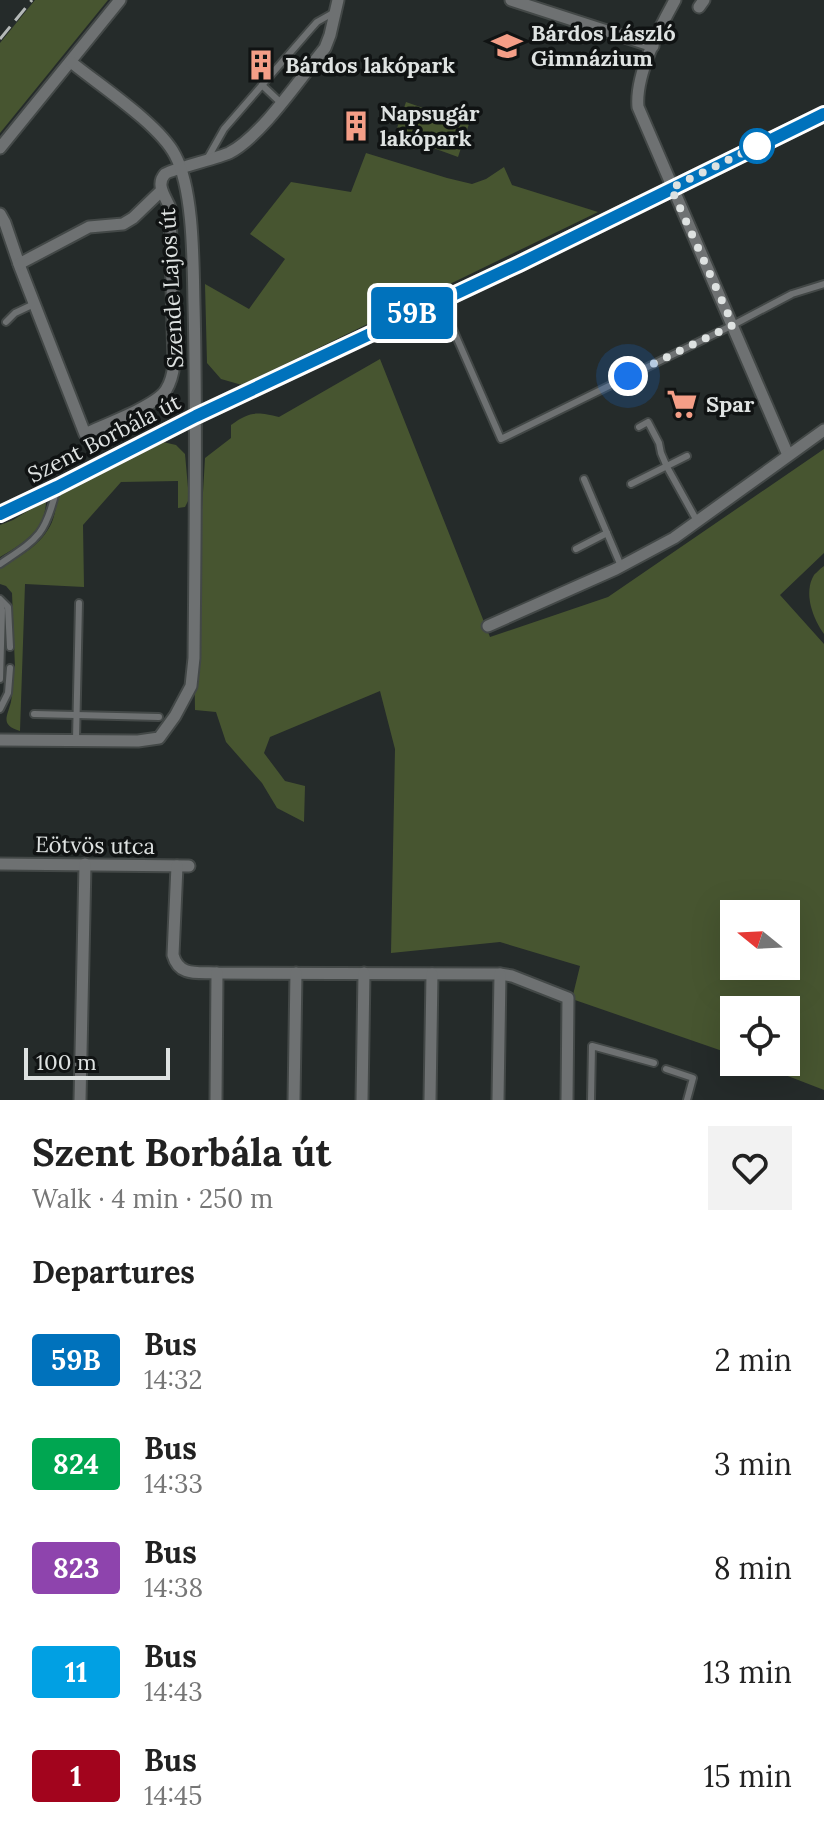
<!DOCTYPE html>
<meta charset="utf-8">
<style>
:root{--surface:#fff;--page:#f2f2f2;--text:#222;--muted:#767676}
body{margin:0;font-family:Lora,serif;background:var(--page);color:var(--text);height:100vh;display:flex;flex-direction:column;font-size:30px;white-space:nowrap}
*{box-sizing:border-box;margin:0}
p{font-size:26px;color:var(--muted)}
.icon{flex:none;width:44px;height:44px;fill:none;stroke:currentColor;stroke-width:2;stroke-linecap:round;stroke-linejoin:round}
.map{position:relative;height:1100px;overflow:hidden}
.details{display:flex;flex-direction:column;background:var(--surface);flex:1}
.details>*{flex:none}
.badge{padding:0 16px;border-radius:6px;font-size:28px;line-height:52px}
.needle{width:52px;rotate:288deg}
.buttons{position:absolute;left:720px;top:900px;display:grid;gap:16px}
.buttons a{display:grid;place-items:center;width:80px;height:80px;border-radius:0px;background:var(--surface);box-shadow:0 8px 32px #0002;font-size:40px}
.scale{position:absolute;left:24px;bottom:20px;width:146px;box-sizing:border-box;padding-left:8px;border:4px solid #dee2e1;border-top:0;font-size:22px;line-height:28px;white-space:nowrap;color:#dee2e1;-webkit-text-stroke:6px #101313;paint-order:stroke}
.you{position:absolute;width:40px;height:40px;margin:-20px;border:6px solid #fff;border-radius:50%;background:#1a73e8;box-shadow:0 0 0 12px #1a73e833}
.map>.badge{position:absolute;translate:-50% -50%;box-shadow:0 0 0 4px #fff}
h2{padding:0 32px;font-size:30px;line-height:72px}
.round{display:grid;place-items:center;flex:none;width:84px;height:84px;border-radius:0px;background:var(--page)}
.head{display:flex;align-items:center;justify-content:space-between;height:136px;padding:0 32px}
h1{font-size:38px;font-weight:700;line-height:60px}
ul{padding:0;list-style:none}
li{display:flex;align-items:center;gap:24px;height:104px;padding:0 32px}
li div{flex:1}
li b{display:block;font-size:30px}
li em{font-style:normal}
li .badge{min-width:88px;font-weight:700;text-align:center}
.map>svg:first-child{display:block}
.green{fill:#475530;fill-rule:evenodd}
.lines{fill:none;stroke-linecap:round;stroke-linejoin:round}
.service-casing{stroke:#434847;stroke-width:10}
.minor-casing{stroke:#434847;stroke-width:15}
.tertiary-casing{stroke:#434847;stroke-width:18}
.service{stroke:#6e7172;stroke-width:6}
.minor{stroke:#6e7172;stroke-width:11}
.tertiary{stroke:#6e7172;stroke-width:14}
.rail{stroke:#b5b9b8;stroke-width:3;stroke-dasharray:16 8;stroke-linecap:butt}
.line-casing{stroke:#fff;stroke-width:18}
.line{stroke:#0072bc;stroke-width:12}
.walk{stroke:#dee2e1;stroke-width:8;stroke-dasharray:0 14.4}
.stop-dot{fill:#fff;stroke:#0072bc;stroke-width:4}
.labels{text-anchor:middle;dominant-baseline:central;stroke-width:7;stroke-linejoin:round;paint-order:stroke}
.poi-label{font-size:22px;font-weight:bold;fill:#dee2e1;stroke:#101313;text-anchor:start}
.street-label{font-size:22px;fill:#dee2e1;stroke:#101313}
</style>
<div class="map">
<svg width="824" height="1100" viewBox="0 0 824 1100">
<rect width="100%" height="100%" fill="#252b2a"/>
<!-- green -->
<g class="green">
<polygon points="35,0 108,0 0,133 0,43"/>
<polygon points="406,102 469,124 458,157 395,134"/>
<polygon points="366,153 447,178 472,184 486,179 504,167 512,185 598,212 242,385 221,379 207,363 205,284 249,309 285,259 250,234 291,182 351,192"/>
<path d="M380,359l110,278 118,-40 216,-148v104l-44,42 44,49v446l-72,-28h34v-52h-52v45l-162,-56 8,-33 -80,-24 -109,11 4,-204 -15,-58 -110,46 -6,16 21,28 20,5 -1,36 -27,-14 -15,-25 -36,-41 -10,-30 -21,-2 -1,-63 11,-189 26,-20v-13c19,-14 26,-13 48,-8zM734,914h52v52h-52z"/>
<path d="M163,442l13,3 9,9 4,45 -4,8 -7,1v-27l-57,1 -38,43 1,62 -59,-3 -5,147c-20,-6 -13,-14 -9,-29 2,-11 1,-23 2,-34h2l-3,-75 -6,-7 -6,-2v-16c20,-12 42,-23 52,-46 4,-10 4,-21 10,-30z"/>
<path d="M44,501l2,1c-1,29 -24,42 -46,55v-32l13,-5z"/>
<path d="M824,566v68c-11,-15 -21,-41 -10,-59 0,0 9,-9 10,-9z"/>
</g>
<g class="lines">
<!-- service casing -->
<g class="service-casing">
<g id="service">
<polyline points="262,85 281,103"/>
<polyline points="206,161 224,129 309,31 317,22 333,13"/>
<polyline points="441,302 501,439 733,325 792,294 824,284"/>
<polyline points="6,322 15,313 34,304"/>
<polyline points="639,427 648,422 659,443 661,453 667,467 697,521"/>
<polyline points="584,479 621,566"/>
<polyline points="631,484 687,456"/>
<polyline points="576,549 607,533"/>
<path d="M0,564c37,-25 45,-28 56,-73"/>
<polyline points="0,599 8,607 10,647"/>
<polyline points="0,603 2,610 0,679"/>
<polyline points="0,709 8,693 10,668"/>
<polyline points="34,714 159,717"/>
<polyline points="76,740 79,603"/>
<polyline points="666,1069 693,1078 687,1100"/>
<polyline points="591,1100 592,1046 654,1063"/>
</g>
</g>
<!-- minor casing -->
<g class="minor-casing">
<g id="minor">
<polyline points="511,0 653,46"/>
<path d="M675,0c-16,29 -40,75 -37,107l150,348"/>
<polyline points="699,7 704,0"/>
<polyline points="0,148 120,0"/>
<path d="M0,214l5,9 15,44 65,167c19,-9 71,-28 81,-44 5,-8 7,-17 8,-26l-4,-156c-4,-11 -15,-23 -5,-34 4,-4 53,-16 64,-21 32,-16 72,-76 96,-105l5,-13 8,-35"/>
<polyline points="19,264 89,227 123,224 133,218 161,191"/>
<polyline points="488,626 616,569 674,538 824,430"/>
<path d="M0,740l138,1 21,-3 16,-22 16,-30 3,-28c1,-117 3,-235 0,-353 -1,-41 0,-115 -19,-150 -16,-31 -76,-70 -104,-93"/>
<polyline points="0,864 189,866"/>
<path d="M177,866l-4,89c6,22 25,17 44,18l283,1 12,2 56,22 -1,102"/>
<polyline points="80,1100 85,864"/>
<polyline points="216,1100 217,973"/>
<polyline points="294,1100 296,973"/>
<polyline points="362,1100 364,973"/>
<polyline points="430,1100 432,974"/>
<polyline points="498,1100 500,974"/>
</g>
</g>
<!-- tertiary casing -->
<g class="tertiary-casing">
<polyline id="tertiary" points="0,514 57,487 196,416 519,264 824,114"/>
</g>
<!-- service -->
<use href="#service" class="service"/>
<!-- minor -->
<use href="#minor" class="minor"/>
<!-- tertiary -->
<use href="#tertiary" class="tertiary"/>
<!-- rail -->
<polyline class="rail" points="0,39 32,0"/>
</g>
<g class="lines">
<!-- line casing -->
<g class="line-casing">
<polyline id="line" points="0,514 57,487 196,416 519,264 824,114"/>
</g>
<!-- line -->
<use href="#line" class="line"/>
<!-- walk -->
<polyline class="walk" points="628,376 733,325 671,188 757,146"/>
</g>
<!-- icons -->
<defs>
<g id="school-bare" transform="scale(2.4)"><path d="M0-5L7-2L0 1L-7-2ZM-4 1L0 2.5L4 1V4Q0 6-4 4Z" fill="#f49e87" stroke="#101313" stroke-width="2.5" paint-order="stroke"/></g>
<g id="building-bare" transform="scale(2.4)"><path d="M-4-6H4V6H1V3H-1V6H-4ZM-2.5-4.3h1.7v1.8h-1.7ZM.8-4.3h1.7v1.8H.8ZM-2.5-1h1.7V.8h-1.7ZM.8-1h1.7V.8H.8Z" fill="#f49e87" stroke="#101313" stroke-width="2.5" paint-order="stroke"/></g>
<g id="supermarket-bare" transform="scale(2.4)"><path d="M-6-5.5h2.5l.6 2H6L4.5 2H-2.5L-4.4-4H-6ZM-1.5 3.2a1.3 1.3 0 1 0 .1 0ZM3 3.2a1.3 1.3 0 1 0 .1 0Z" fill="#f49e87" stroke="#101313" stroke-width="2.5" paint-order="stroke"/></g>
</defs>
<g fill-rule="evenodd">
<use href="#school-bare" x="507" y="46"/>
<use href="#building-bare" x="261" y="65"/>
<use href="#building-bare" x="356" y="126"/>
<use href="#supermarket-bare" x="682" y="404"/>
</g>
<!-- markers -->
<circle class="stop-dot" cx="757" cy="146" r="16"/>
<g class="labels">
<!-- poi labels -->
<g class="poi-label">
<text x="531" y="33">Bárdos László<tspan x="531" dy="25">Gimnázium</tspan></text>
<text x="285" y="65">Bárdos lakópark</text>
<text x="380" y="113">Napsugár<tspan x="380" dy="25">lakópark</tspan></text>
<text x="706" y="404">Spar</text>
</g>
<!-- street labels -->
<g class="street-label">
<text transform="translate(171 288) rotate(-93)">Szende Lajos út</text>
<text transform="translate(104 438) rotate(-27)">Szent Borbála út</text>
<text transform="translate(95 845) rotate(1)">Eötvös utca</text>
</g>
</g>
</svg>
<div class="buttons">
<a><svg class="needle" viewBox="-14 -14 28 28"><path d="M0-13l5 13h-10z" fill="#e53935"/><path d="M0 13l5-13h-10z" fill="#767676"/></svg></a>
<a><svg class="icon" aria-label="locate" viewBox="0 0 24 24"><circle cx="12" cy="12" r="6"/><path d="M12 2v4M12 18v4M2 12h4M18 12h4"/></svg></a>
</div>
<div class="scale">100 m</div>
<div class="you" style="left:628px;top:376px"></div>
<b class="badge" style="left:412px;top:313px;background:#0072bc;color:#fff">59B</b>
</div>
<section class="details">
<div class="head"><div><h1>Szent Borbála út</h1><p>Walk · 4 min · 250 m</p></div><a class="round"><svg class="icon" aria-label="heart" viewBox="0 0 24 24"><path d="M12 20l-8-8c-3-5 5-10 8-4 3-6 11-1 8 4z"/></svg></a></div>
<h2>Departures</h2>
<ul>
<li><span class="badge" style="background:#0072bc;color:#fff">59B</span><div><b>Bus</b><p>14:32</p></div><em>2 min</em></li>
<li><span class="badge" style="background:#00a651;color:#fff">824</span><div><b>Bus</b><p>14:33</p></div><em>3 min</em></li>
<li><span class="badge" style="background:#8e44ad;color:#fff">823</span><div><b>Bus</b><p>14:38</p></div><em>8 min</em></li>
<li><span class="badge" style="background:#01a0e3;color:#fff">11</span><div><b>Bus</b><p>14:43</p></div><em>13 min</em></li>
<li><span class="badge" style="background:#a2041d;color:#fff">1</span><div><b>Bus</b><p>14:45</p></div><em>15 min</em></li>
</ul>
</section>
